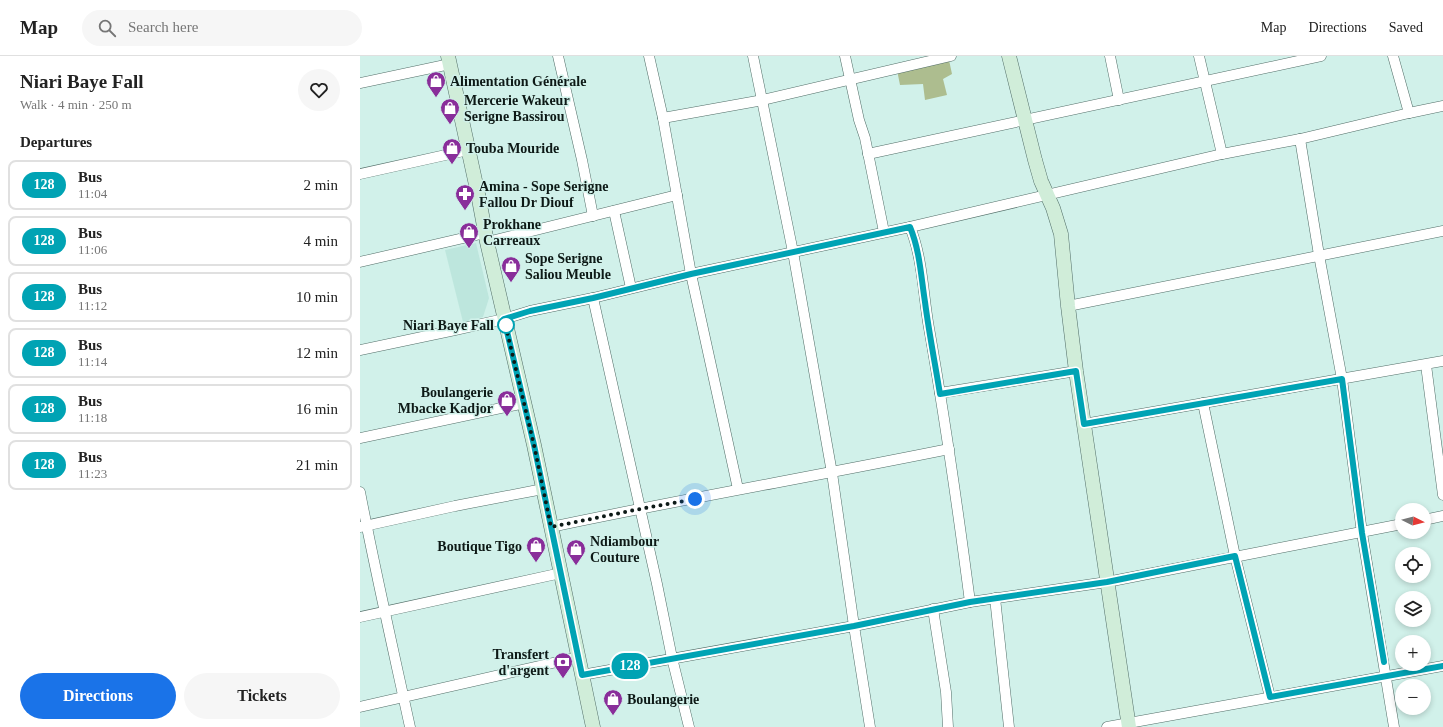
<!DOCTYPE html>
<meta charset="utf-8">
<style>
:root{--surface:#fff;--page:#f6f6f6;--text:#222;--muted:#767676;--line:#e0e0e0;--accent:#1a73e8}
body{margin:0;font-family:"Times New Roman",serif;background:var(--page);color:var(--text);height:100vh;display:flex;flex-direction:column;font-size:15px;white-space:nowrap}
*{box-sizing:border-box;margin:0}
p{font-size:13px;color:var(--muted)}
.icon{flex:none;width:22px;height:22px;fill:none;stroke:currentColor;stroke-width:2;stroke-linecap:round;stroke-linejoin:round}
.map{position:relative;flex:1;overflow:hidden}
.details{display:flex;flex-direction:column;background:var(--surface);width:360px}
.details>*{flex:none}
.badge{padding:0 8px;border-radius:13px;font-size:14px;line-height:26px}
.needle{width:26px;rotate:96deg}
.buttons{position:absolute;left:1035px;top:447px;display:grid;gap:8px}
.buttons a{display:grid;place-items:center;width:36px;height:36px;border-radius:50%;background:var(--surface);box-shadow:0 2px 6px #0003;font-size:20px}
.you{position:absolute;width:20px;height:20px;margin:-10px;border:3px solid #fff;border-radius:50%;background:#1a73e8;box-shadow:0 0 0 6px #1a73e833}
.map>.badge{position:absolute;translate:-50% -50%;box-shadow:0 0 0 2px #fff}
h2{padding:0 20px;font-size:15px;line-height:36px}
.round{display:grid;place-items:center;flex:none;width:42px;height:42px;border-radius:21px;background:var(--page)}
.head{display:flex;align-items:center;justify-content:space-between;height:68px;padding:0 20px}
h1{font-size:19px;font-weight:800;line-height:30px}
.button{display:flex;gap:8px;margin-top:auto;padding:8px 20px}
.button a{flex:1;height:46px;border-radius:24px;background:var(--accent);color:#fff;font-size:16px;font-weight:800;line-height:46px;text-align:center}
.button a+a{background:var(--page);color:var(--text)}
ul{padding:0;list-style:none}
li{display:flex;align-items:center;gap:12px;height:50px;margin:0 8px 6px;padding:0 12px;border:2px solid var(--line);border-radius:8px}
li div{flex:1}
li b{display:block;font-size:15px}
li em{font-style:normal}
li .badge{min-width:44px;font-weight:700;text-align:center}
header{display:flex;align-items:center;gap:24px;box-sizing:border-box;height:56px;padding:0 20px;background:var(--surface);border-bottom:1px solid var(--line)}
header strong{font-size:19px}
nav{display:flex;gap:22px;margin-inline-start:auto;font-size:14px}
.search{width:280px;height:36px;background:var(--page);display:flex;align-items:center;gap:10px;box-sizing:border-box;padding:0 14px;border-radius:22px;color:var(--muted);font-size:15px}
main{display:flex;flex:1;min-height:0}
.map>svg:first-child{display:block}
.built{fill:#bde6dd}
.green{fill:#adbd8f}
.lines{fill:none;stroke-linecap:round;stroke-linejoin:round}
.street-casing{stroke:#526e68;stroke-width:11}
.secondary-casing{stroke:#526e68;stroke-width:15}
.street{stroke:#fff;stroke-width:10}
.secondary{stroke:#d0edd9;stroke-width:14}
.line-casing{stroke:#fff;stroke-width:9}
.line{stroke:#00a3b4;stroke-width:6}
.walk{stroke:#0d1916;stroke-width:4;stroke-dasharray:0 7.2}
.stop-dot{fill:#fff;stroke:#00a3b4;stroke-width:2}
.labels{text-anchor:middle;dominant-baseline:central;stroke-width:3;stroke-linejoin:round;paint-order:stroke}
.poi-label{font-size:14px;font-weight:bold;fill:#0d1916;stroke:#d1f1ea;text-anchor:start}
.stop-label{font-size:14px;font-weight:bold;fill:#0d1916;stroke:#d1f1ea;text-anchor:end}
</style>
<header>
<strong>Map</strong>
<div class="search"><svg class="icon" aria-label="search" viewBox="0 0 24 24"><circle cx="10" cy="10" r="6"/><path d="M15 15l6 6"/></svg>Search here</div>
<nav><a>Map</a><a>Directions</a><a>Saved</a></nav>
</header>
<main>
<section class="details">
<div class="head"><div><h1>Niari Baye Fall</h1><p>Walk · 4 min · 250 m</p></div><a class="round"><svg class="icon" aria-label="heart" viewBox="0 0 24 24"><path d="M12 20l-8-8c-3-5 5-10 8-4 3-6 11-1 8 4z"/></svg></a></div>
<h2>Departures</h2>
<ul>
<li><span class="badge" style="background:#00a3b4;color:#fff">128</span><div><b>Bus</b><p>11:04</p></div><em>2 min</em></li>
<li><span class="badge" style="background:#00a3b4;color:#fff">128</span><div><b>Bus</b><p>11:06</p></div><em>4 min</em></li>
<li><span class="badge" style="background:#00a3b4;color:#fff">128</span><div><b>Bus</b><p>11:12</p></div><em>10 min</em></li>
<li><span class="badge" style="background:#00a3b4;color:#fff">128</span><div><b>Bus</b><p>11:14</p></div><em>12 min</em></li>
<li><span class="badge" style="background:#00a3b4;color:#fff">128</span><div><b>Bus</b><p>11:18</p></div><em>16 min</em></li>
<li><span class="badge" style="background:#00a3b4;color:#fff">128</span><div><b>Bus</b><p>11:23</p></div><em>21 min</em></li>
</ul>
<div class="button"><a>Directions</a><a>Tickets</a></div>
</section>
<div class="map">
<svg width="1083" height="671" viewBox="0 0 1083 671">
<rect width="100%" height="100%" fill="#d1f1ea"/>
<!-- built -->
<polygon class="built" points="116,187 129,242 123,261 103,266 85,194"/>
<!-- green -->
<polygon class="green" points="589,4 592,18 583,23 587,39 565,44 563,28 540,29 537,14"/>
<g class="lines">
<!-- street casing -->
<g class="street-casing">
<g id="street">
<polyline points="198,0 222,104 233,160"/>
<polyline points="289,0 303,62 331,218 378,433"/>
<polyline points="393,0 433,196 472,417 494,570 510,671"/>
<polyline points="485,0 499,64 505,82 524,176"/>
<polyline points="750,0 759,44"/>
<polyline points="839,0 862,98"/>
<polyline points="1033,0 1049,57"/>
<polyline points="0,27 90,8"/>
<polyline points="303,62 403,44 591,0"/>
<polyline points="940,83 959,199 982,323 1002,477 1034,671"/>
<polyline points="508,98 961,0"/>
<polyline points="0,118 108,94"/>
<polyline points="254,155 271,232"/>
<path d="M550,171c13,32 13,68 19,101 16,91 29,182 41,274"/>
<polyline points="127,186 317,139"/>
<polyline points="0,206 125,177"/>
<polyline points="233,242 297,528 312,602 329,671"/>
<polyline points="708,250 1083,175"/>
<polyline points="0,294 95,274 144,263 170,255 233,242 331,218 550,171 862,98 940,83 1049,57 1083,50"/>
<polyline points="1066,309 1083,439"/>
<polyline points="580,337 716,315"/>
<polyline points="843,347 875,500 910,641"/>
<polyline points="724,368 1083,305"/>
<polyline points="0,382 165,347"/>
<path d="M0,436c15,78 33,157 50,235"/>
<polyline points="1064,464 1083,460"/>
<polyline points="0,471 95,450 183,433"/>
<path d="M191,471c132,-28 265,-51 398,-78"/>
<polyline points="635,542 649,671"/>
<polyline points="573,553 586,636 588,671"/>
<polyline points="0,561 201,517"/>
<polyline points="222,619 494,570 610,546 747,526 1042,468"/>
<polyline points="0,651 219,601"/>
<polyline points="747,671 1083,610"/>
</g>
</g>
<!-- secondary casing -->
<g class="secondary-casing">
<g id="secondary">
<polyline points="88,0 118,138 127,186 174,389 233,671"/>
<polyline points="649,0 675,104 681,125 693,152 701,178 708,250 716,315 769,671"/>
</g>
</g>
<!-- street -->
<use href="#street" class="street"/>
<!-- secondary -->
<use href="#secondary" class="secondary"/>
</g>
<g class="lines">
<!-- line casing -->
<g class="line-casing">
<path id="line" d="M1024,606l-22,-129 -20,-154 -258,45 -8,-53 -136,23c-5,-31 -11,-61 -15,-92 -4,-25 -5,-51 -15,-75l-219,47 -98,24 -63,13 -26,8 30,126 48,230 272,-49 116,-24 137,-20 128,-26 35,141 173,-31"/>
</g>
<!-- line -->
<use href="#line" class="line"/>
<!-- walk -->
<polyline class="walk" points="146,269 144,263 174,389 191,471 280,453 335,443"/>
</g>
<!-- icons -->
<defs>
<g id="shop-pin" transform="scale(1)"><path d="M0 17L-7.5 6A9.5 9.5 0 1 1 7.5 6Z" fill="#892e9a" stroke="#d1f1ea"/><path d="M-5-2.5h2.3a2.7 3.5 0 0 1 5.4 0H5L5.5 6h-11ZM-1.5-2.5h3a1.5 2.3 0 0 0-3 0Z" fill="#fff"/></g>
<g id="pharmacy-pin" transform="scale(1)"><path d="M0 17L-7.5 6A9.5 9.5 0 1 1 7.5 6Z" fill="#892e9a" stroke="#d1f1ea"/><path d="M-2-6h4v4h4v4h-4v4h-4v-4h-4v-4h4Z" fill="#fff"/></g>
<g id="bank-pin" transform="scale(1)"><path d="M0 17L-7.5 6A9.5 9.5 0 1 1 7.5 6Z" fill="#892e9a" stroke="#d1f1ea"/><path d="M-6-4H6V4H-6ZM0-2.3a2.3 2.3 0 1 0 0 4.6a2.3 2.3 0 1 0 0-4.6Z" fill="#fff"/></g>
</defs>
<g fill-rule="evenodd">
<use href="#shop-pin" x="76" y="25"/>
<use href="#shop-pin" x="90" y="52"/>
<use href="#shop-pin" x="92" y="92"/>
<use href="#pharmacy-pin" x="105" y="138"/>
<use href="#shop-pin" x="109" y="176"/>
<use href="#shop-pin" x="151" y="210"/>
<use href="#shop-pin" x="147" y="344"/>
<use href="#shop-pin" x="176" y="490"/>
<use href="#shop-pin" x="216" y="493"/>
<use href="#bank-pin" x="203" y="606"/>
<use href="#shop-pin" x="253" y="643"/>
</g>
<!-- markers -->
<circle class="stop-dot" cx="146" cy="269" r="8"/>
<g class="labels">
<!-- poi labels -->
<g class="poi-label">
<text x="90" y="25">Alimentation Générale</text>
<text x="104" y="44">Mercerie Wakeur<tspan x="104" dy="16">Serigne Bassirou</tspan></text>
<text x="106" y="92">Touba Mouride</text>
<text x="119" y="130">Amina - Sope Serigne<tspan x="119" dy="16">Fallou Dr Diouf</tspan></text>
<text x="123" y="168">Prokhane<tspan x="123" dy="16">Carreaux</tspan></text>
<text x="165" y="202">Sope Serigne<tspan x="165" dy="16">Saliou Meuble</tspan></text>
<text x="133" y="336" text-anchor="end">Boulangerie<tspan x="133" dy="16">Mbacke Kadjor</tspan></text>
<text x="230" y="485">Ndiambour<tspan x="230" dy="16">Couture</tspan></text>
<text x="162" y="490" text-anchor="end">Boutique Tigo</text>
<text x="189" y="598" text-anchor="end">Transfert<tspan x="189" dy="16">d'argent</tspan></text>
<text x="267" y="643">Boulangerie</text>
</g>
<!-- stop labels -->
<g class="stop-label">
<text x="134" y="269">Niari Baye Fall</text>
</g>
</g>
</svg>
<div class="buttons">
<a><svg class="needle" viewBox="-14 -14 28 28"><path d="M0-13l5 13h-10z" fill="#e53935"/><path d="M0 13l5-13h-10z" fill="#767676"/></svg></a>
<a><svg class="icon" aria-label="locate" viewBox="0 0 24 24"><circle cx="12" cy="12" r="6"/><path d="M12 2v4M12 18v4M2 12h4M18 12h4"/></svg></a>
<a><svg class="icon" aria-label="layers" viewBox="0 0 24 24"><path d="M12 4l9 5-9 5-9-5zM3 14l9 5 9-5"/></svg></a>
<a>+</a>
<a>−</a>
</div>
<div class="you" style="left:335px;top:443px"></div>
<b class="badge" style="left:270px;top:610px;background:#00a3b4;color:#fff">128</b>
</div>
</main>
